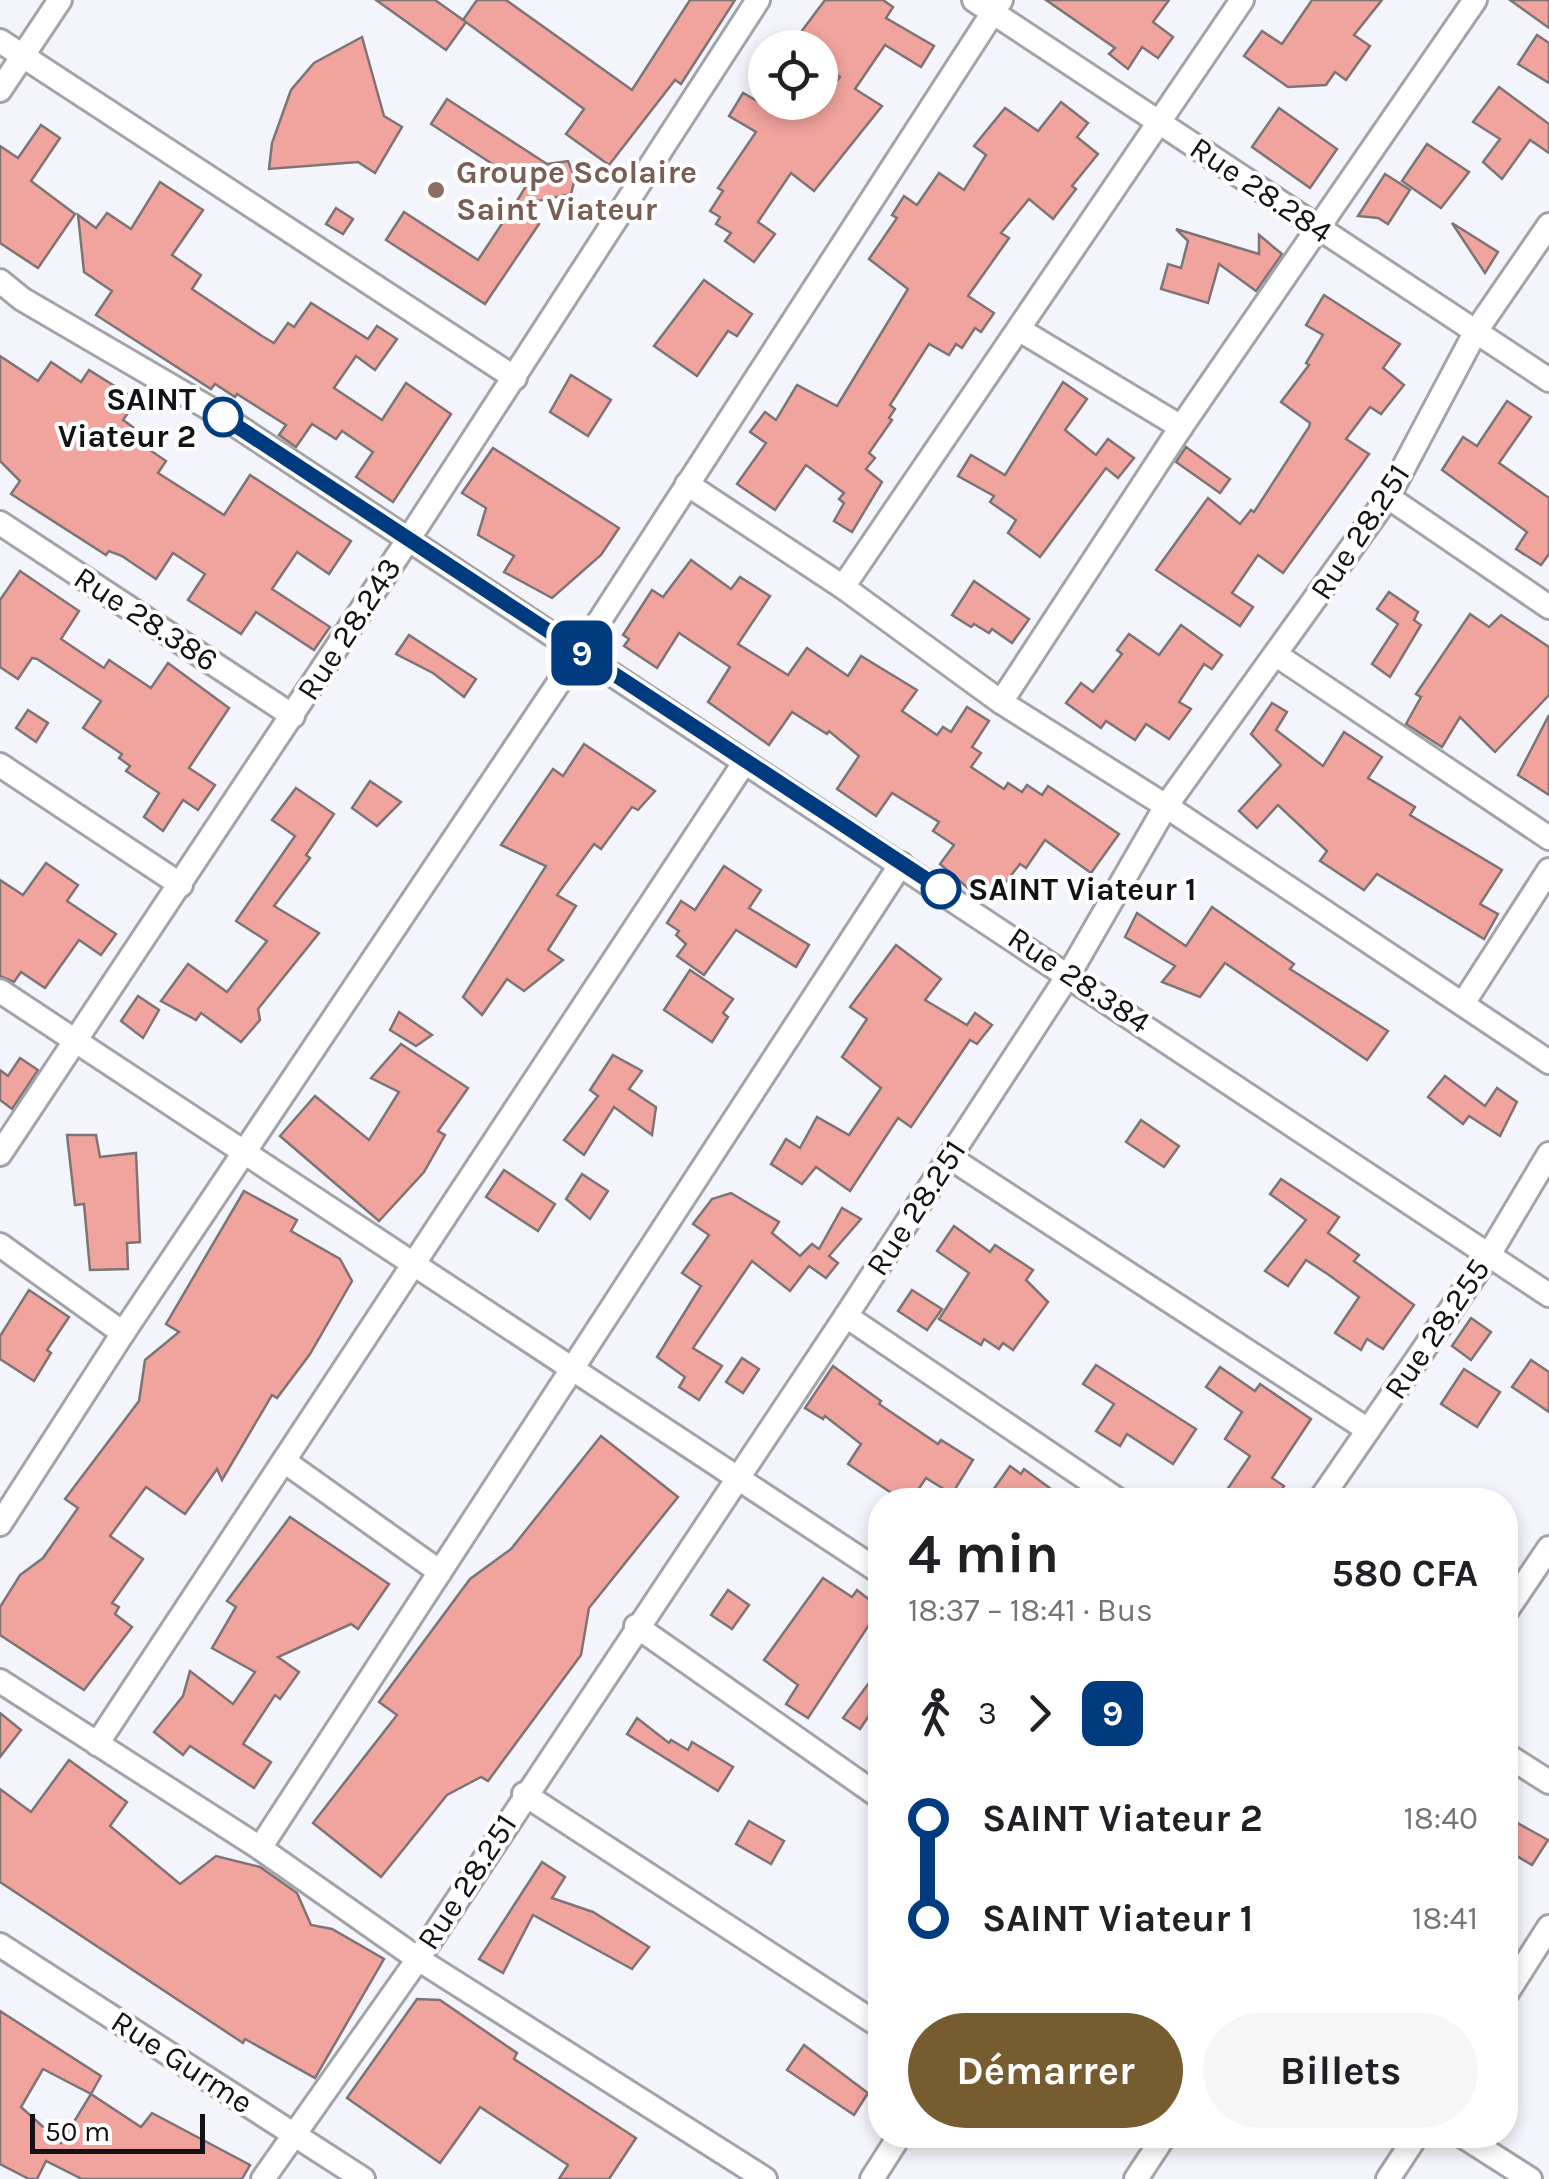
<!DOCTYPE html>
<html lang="fr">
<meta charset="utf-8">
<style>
:root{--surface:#fff;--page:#f6f6f6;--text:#202124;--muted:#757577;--accent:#775c2f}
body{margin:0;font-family:Karla,sans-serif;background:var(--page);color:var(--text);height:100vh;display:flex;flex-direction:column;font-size:38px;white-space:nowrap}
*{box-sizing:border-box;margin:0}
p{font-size:32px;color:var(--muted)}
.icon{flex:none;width:55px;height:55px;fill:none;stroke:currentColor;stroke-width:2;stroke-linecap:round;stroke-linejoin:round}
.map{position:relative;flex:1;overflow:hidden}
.sheet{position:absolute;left:868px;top:1488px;width:650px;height:660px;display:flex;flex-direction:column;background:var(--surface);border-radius:40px;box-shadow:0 5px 15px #0003}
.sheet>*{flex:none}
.badge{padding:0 20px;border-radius:15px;font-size:35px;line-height:65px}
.tools{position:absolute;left:748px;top:30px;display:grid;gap:20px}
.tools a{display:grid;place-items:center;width:90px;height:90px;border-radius:50%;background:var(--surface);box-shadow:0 5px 15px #0003;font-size:50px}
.scale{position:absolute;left:30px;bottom:25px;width:175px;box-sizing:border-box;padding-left:10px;border:5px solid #131315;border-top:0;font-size:28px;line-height:35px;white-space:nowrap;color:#131315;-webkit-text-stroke:8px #fff;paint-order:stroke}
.map>.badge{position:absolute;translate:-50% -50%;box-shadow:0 0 0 5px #fff}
.legs{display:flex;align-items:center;gap:15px;height:110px;padding:0 40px;font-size:32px}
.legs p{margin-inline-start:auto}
.headline{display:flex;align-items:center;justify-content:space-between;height:170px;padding:0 40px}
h1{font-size:55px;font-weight:700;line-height:75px}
.primary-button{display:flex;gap:20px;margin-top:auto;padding:20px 40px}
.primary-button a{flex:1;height:115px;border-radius:60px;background:var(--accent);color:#fff;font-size:40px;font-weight:700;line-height:115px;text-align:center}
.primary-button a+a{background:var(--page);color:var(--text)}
ul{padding:0 40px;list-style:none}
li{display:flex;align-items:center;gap:35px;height:100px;font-size:38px}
li i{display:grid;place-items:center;width:15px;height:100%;margin:0 12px;background:currentColor}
li i::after{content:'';width:25px;height:25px;margin:-12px;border:8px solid;border-radius:50%;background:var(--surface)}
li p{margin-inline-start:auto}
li:first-child i{background:linear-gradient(#0000 50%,currentColor 0)}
li:last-child i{background:linear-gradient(currentColor 50%,#0000 0)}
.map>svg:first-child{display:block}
.building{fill:#f1a39e;stroke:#7d7575;stroke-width:2.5;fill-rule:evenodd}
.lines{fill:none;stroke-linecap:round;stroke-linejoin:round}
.minor-casing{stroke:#a3a3aa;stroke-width:28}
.minor{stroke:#fff;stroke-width:22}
.line-1-casing{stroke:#fff;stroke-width:22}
.line-1{stroke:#003b80;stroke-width:15}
.education-dot{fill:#8d6e63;stroke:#fff;stroke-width:4}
.stop-1-dot{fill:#fff;stroke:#003b80;stroke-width:5}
.labels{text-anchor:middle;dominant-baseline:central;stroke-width:8;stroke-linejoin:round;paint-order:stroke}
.education-label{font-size:32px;font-weight:bold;fill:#785e54;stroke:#fff;text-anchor:start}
.street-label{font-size:32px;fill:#131315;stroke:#fff}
.stop-label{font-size:32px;font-weight:bold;fill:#131315;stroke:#fff;text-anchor:end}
</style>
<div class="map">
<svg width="1549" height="2179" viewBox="0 0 1549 2179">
<rect width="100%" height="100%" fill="#f4f5fc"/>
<!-- building -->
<g class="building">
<polygon points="376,0 435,0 466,22 446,50"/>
<polygon points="477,0 506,0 632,90 690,0 735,0 681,84 675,80 609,165 566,134 584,109 463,20"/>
<polygon points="825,0 883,0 893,7 886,18 934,46 921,67 885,45 855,89 882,106 814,191 791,173 758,222 775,234 754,262 725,241 731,233 716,224 720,217 710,211 723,191 718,188 756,132 729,116 743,93 780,114 788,102 820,102 840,77 820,62 820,48 789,48"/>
<polygon points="1046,0 1169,0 1153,22 1173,37 1158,58 1142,47 1128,69 1109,54 1115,48"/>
<polygon points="1312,0 1382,0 1354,35 1370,46 1346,80 1335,72 1326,85 1288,87 1244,56 1262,31 1282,44"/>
<polygon points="1510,0 1549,0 1549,28"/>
<polygon points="1537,35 1549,43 1549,83 1518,64"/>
<polygon points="362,37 384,116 402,127 375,173 358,162 269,169 272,143 291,90 314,63"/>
<polygon points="1499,87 1549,124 1549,153 1530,140 1502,179 1483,162 1500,139 1473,122"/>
<polygon points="447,99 547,164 568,161 575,178 571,194 514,206 526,186 431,124"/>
<polygon points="1061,102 1088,123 1077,137 1098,154 1072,186 1076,189 1053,219 1029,199 1001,233 1009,238 968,296 994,313 981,332 975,328 962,348 956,344 949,355 929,344 890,405 895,409 889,418 892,420 869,453 875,458 866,469 882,482 852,532 834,521 844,503 839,499 844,493 806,465 775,510 737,484 766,443 750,432 765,412 776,420 797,385 837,406 908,289 869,259 897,218 892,215 904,196 917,205 939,173 964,190 986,155 974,146 1005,108 1038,131"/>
<polygon points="1279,108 1337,149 1310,188 1252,147"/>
<polygon points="41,125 60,138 31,181 75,214 38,268 0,243 0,146 18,158"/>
<polygon points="1427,144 1469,172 1441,208 1402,181"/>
<polygon points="1385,174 1410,190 1388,224 1378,218 1358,216"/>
<polygon points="160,182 203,210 172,255 201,275 192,289 262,336 274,343 288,323 294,327 311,303 368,339 377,326 397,339 375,370 356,356 334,388 382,420 406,383 451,414 393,502 356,477 373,452 342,431 336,439 312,424 296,447 279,435 286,425 237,394 235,397 215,384 211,389 96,315 112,291 84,272 78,215 96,228 107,213 131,229"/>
<polygon points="513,207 539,224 485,304 386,240 404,212 478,260"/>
<polygon points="336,208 353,219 343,234 326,224"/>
<polygon points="1452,223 1498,252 1485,273"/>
<polygon points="1176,229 1259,254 1259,235 1282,254 1256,291 1219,264 1208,303 1161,289 1168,264 1181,268 1188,241"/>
<polygon points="704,280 752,314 737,336 728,331 697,376 654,346"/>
<polygon points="1324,295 1400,344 1383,368 1404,385 1381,414 1370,407 1346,439 1369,454 1283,573 1258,555 1232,593 1253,607 1240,626 1156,570 1208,498 1240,524 1251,510 1254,512 1309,427 1310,423 1281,402 1309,365 1306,363 1323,335 1306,325"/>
<polygon points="0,356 38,381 51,362 81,382 89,370 137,400 123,420 133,427 128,435 166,461 158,473 224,515 250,475 351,541 329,574 297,552 272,589 330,627 314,650 256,612 241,634 188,600 205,574 173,553 156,579 122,556 109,551 106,555 11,494 20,481 0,461"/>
<polygon points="571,375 611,400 588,436 550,412"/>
<polygon points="1063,382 1087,399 1065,430 1096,455 1108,439 1134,458 1118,478 1106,468 1040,557 1008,533 1016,520 990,502 994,496 958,476 971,455 1005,475"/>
<polygon points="1507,401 1531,417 1499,463 1549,498 1549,554 1541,565 1516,549 1527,532 1442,470 1463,437 1477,446"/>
<polygon points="1186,447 1230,479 1220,493 1176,462"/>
<polygon points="493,448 619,528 601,555 552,598 504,572 514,556 478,535 486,508 462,493"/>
<polygon points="691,560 731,589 740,577 770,596 738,644 788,675 807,648 848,676 861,656 917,690 902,711 937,735 943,727 951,732 967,707 989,721 972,747 981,753 971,767 1004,789 1008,783 1022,792 1027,785 1042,795 1048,786 1119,834 1091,873 1045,840 1026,868 1020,864 998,892 984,882 976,895 940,864 954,845 933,831 939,822 892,793 876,816 837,789 859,756 829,731 827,734 792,712 769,745 708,702 730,667 679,633 657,668 624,646 629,639 623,635 652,590 663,597"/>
<polygon points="20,571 79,611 61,639 104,668 109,660 151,688 168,663 229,708 189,768 215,785 198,810 183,800 163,831 144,817 159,793 126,771 130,766 119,758 122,754 83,728 101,701 37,659 32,658 18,679 0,667 0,600"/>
<polygon points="974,581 1029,619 1012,643 992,629 989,633 974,624 971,627 952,615"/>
<polygon points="1389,592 1418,612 1414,620 1421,625 1390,677 1372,664 1398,624 1377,609"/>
<polygon points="1470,614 1489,627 1501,615 1549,647 1549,695 1495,752 1460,717 1442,747 1406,724 1421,697 1416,694"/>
<polygon points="1181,625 1222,655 1212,669 1204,664 1179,702 1191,709 1169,739 1146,724 1135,740 1106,721 1101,728 1066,703 1081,683 1093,692 1122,654 1117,650 1129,634 1159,655"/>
<polygon points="409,635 476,679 464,697 433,673 396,654"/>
<polygon points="1272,703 1287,712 1276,730 1323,766 1344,732 1382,757 1368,778 1415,807 1410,815 1502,870 1480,904 1498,914 1484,939 1377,874 1364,890 1320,861 1327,851 1278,805 1257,828 1239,811 1281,765 1251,734"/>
<polygon points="28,710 48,723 36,742 16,728"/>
<polygon points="1549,715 1549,795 1518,775"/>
<polygon points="584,744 655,791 638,810 632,807 601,849 594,844 557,895 576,906 548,950 563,960 524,991 507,979 482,1015 463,997 546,866 501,845 553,769 563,776"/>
<polygon points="370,781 401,802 377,826 352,808"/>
<polygon points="296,788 334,814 306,855 310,858 274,906 319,933 258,1009 260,1020 241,1042 201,1013 196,1020 161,1001 188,964 227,992 267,941 236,921 295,836 272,820"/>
<polygon points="46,863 78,885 67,901 116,934 101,955 79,940 45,988 21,972 14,982 0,976 0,880 23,895"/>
<polygon points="724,866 761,890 749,908 809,945 796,967 736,930 704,975 677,956 686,944 676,935 679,931 667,923 681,901 695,910"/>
<polygon points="1212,907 1294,964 1290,969 1388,1031 1367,1060 1225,963 1200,997 1162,982 1175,966 1125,937 1137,913 1186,946"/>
<polygon points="896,945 941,979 925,1000 967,1025 975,1013 992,1025 977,1044 970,1040 911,1127 898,1118 850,1191 816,1167 802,1184 771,1164 786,1139 800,1148 817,1117 849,1135 881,1088 842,1057 867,1019 850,1007"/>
<polygon points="690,970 733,999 723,1013 728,1017 712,1042 664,1010"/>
<polygon points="138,996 159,1010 143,1038 121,1021"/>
<polygon points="399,1012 432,1035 416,1046 390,1030"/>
<polygon points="401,1044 468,1088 438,1131 445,1135 424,1172 379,1221 280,1136 315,1096 369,1140 399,1092 371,1078"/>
<polygon points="613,1055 642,1071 629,1089 656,1107 652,1135 614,1107 584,1155 564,1140 598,1096 590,1090"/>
<polygon points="20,1058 38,1070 12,1109 0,1100 0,1070 8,1076"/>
<polygon points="1445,1076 1485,1106 1497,1088 1517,1102 1500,1136 1469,1116 1463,1124 1428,1097"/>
<polygon points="1141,1120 1179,1146 1164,1167 1126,1142"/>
<polygon points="67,1135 96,1135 100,1157 136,1153 140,1242 127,1243 128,1269 90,1270 84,1204 75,1205"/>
<polygon points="504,1170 555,1204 538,1231 486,1197"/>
<polygon points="582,1174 608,1191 590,1219 566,1199"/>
<polygon points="1281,1179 1339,1217 1328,1233 1359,1255 1354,1261 1414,1305 1383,1349 1367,1339 1361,1350 1335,1333 1359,1297 1329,1275 1306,1260 1288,1286 1265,1271 1306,1220 1270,1194"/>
<polygon points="244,1191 297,1220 291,1231 340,1259 352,1281 310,1354 277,1398 272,1395 222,1480 217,1469 185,1514 146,1487 110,1536 143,1559 112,1603 119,1607 115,1614 132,1627 84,1690 0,1635 0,1607 20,1575 43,1558 78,1508 65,1499 139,1401 145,1360 179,1332 166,1324"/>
<polygon points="731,1193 779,1222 772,1233 800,1256 812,1244 819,1249 842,1208 861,1219 829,1256 838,1263 826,1278 809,1266 790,1291 752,1261 693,1348 722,1366 699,1400 679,1387 685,1377 657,1357 701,1286 682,1273 709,1235 693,1224 712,1199"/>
<polygon points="954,1226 990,1252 995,1245 1033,1270 1026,1280 1048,1302 1013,1350 1003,1343 999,1349 984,1339 981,1345 939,1319 969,1273 937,1251"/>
<polygon points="29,1290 69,1317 47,1350 51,1353 34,1381 0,1359 0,1336"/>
<polygon points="912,1290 942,1309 927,1330 898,1311"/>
<polygon points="1471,1318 1491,1332 1471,1360 1452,1346"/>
<polygon points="742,1358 759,1369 743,1393 726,1382"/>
<polygon points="1531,1360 1549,1372 1549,1412 1512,1387"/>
<polygon points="1096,1365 1196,1429 1173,1464 1127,1434 1120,1446 1096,1431 1114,1404 1083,1384"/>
<polygon points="833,1366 881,1401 879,1404 938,1444 941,1440 973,1460 952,1494 926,1478 911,1500 902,1500 848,1464 861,1444 825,1416 823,1419 805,1408"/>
<polygon points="1220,1367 1255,1391 1260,1384 1311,1419 1272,1478 1284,1486 1275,1500 1220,1500 1250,1456 1225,1439 1242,1412 1206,1387"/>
<polygon points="1464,1369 1500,1392 1477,1427 1441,1404"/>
<polygon points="601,1436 678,1497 589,1608 581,1655 488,1781 481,1777 447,1795 381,1877 313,1823 397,1715 379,1702 470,1579 511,1549"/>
<polygon points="1010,1466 1021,1474 1024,1469 1066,1500 986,1500"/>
<polygon points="290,1517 389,1584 358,1629 351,1624 278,1657 299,1672 280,1699 275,1695 243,1744 271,1762 254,1788 190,1746 183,1755 154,1732 183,1696 190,1671 233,1704 255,1672 212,1648 236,1607 227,1601"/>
<polygon points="823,1578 852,1597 857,1590 880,1608 808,1718 786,1704 798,1685 764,1660"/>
<polygon points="728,1590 749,1605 732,1629 711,1615"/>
<polygon points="880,1668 880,1699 860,1729 843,1718"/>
<polygon points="0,1713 21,1730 0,1757"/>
<polygon points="637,1718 669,1743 671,1740 688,1750 692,1742 733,1767 718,1791 627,1734"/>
<polygon points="69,1760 127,1802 110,1826 180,1884 216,1856 260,1867 297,1893 311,1925 332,1929 384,1959 315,2078 245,2039 243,2043 0,1882 0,1789 31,1812"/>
<polygon points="1505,1816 1548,1840 1532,1865 1505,1849"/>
<polygon points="749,1821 784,1841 771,1864 736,1844"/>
<polygon points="542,1862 565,1877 552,1898 593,1912 649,1947 632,1969 533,1915 503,1973 479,1959"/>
<polygon points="417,1999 440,2000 517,2053 514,2059 636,2138 609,2179 559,2179 568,2165 480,2107 440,2163 347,2098"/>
<path d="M0,2011l101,65 -10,18 50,33 11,-14 98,52 -8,14h-160l-36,-18 -9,18h-8l-29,-15zM43,2069l48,25 -30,49 -40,-36z"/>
<polygon points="804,2045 868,2093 854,2115 787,2070"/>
</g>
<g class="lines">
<!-- minor casing -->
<g class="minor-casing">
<g id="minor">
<polyline points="974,0 1549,380"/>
<polyline points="0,41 515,378"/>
<polyline points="0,90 60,0"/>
<polyline points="0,281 22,299 219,414 1549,1295"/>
<polyline points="1020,330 1181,427"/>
<polyline points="687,484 843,587 1001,702 1166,806 1549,1062"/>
<polyline points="1388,497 1549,607"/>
<polyline points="0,523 293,716"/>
<polyline points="843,587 1242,0"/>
<polyline points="1278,656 1549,838"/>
<polyline points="1001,702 1181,427 1475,0"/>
<polyline points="0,765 181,885"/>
<polyline points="0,991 880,1572"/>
<polyline points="1464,1002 1549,870"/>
<polyline points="0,1154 408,540 758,0"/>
<polyline points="949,1157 1368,1430"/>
<polyline points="0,1245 123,1333"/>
<polyline points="846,1316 1118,1500"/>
<polyline points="284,1461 440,1572"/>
<polyline points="1320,1500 1490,1253 1549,1154"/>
<polyline points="0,1524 123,1333 580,651 1001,0"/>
<polyline points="1505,1613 1549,1548"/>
<polyline points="636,1626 880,1797"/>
<polyline points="0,1681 260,1848 418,1959 765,2179"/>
<polyline points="97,1744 744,763"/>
<polyline points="1505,1754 1549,1782"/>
<polyline points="524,1794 880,2026"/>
<polyline points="260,1848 901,864"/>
<polyline points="0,1945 363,2179"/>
<polyline points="1505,1996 1549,1927"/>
<polyline points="1461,2135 1530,2179"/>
<polyline points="263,2179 418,1959 846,1316 1069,974 1166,806 1388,497 1476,331 1549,225"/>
<polyline points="872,2179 900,2135"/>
<polyline points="1136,2179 1165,2135"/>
<polyline points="1388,2179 1417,2135"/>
</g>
</g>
<!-- minor -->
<use href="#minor" class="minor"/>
</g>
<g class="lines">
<!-- line-1 casing -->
<g class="line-1-casing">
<polyline id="line-1" points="223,417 941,889"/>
</g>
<!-- line-1 -->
<use href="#line-1" class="line-1"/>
</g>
<!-- markers -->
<circle class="education-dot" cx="436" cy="190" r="10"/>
<g class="stop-1-dot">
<circle cx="223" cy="417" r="18"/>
<circle cx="941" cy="889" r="18"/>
</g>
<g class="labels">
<!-- education labels -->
<g class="education-label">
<text x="456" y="172">Groupe Scolaire<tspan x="456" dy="37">Saint Viateur</tspan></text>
</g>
<!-- street labels -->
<g class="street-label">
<text transform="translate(1261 190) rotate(34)">Rue 28.284</text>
<text transform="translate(1360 532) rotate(-57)">Rue 28.251</text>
<text transform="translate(146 619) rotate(33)">Rue 28.386</text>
<text transform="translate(349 629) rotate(-57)">Rue 28.243</text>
<text transform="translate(1079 980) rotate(34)">Rue 28.384</text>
<text transform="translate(916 1208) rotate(-57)">Rue 28.251</text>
<text transform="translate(1437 1329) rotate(-56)">Rue 28.255</text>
<text transform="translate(467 1882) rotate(-57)">Rue 28.251</text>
<text transform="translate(182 2062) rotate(33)">Rue Gurme</text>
</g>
<!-- stop labels -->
<g class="stop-label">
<text x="196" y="399">SAINT<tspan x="196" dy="37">Viateur 2</tspan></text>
<text x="968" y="889" text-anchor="start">SAINT Viateur 1</text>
</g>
</g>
</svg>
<div class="tools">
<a><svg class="icon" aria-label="locate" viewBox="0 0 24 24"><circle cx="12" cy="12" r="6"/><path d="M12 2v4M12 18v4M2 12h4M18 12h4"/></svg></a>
</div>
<div class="scale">50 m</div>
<b class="badge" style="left:582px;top:653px;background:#003b80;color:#fff">9</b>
<section class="sheet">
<div class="headline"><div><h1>4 min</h1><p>18:37 – 18:41 · Bus</p></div><b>580 CFA</b></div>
<div class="legs"><svg class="icon" aria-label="walk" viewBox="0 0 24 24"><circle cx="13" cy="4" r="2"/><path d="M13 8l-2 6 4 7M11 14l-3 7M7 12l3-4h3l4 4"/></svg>3<svg class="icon" aria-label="forward" viewBox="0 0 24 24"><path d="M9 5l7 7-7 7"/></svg><b class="badge" style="background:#003b80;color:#fff">9</b></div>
<ul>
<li><i style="color:#003b80"></i><b>SAINT Viateur 2</b><p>18:40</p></li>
<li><i style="color:#003b80"></i><b>SAINT Viateur 1</b><p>18:41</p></li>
</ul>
<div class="primary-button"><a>Démarrer</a><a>Billets</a></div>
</section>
</div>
